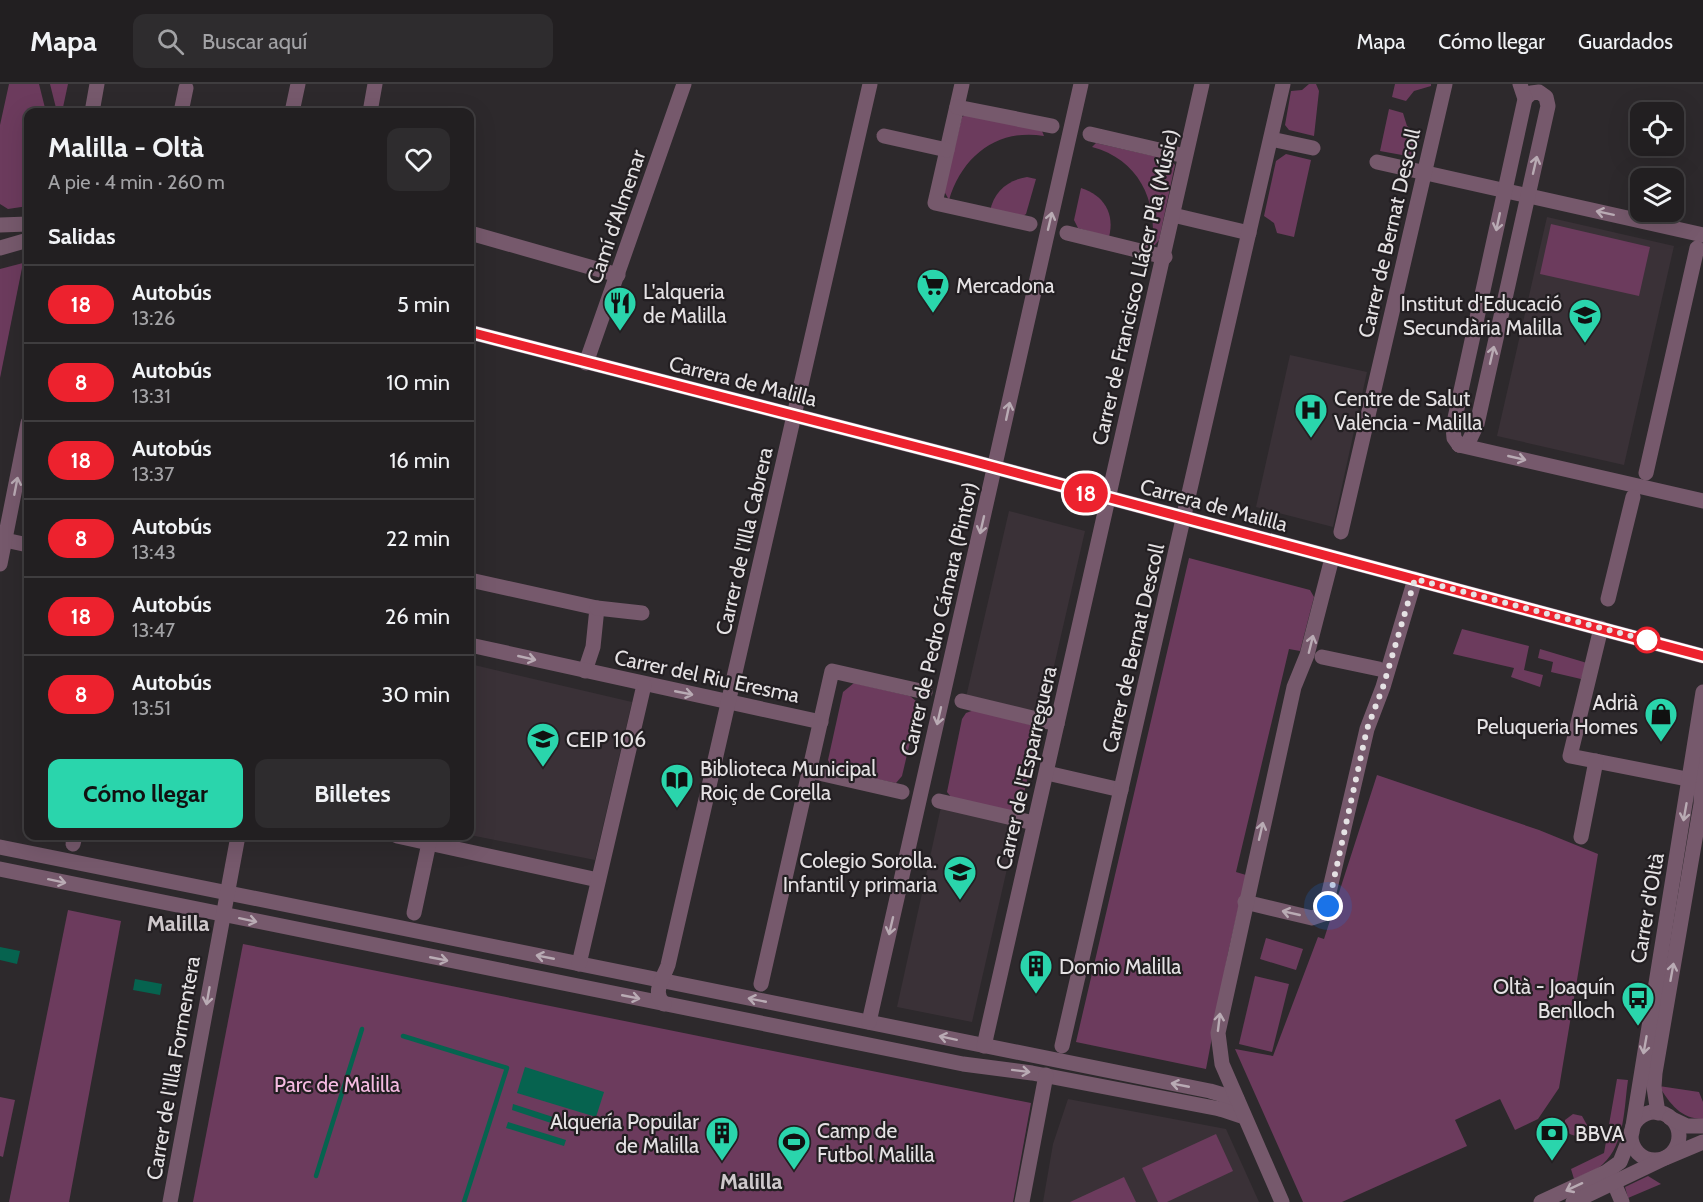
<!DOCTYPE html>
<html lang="es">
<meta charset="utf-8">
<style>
:root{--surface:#221f21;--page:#2e2c2e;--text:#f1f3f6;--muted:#a2a2a5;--line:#3f3d3f;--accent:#2ad5ac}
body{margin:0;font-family:Cabin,sans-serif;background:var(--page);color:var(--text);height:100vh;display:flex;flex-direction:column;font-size:22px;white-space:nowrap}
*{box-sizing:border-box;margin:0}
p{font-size:20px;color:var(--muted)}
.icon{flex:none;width:33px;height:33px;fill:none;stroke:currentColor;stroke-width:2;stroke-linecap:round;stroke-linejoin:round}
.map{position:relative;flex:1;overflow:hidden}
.panel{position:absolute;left:24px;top:24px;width:450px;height:732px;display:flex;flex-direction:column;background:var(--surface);border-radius:12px;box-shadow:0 6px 24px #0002,0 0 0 2px var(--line)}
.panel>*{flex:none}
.badge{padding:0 12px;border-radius:20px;font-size:21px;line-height:39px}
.fabs{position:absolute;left:1630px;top:18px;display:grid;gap:12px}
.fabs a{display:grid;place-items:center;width:54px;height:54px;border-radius:12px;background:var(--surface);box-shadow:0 6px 24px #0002,0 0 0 2px var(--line);font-size:30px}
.you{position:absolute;width:30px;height:30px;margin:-15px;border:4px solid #fff;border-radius:50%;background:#1a73e8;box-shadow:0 0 0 9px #1a73e833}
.map>.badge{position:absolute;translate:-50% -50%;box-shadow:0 0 0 3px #fff}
h2{padding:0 24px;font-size:22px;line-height:54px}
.round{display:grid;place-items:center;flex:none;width:63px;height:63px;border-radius:12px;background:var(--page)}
.overview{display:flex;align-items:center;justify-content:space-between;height:102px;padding:0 24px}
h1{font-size:28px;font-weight:800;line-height:45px}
.cta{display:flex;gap:12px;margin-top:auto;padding:12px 24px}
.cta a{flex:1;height:69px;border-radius:12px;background:var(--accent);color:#111;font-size:24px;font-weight:800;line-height:69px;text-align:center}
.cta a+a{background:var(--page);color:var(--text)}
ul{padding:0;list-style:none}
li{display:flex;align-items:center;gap:18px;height:78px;padding:0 24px;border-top:2px solid var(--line)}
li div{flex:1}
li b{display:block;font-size:22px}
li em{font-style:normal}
li .badge{min-width:66px;font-weight:700;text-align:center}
header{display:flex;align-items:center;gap:36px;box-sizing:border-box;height:84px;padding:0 30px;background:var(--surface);border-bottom:2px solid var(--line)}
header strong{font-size:28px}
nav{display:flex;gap:33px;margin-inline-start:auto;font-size:21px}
.search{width:420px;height:54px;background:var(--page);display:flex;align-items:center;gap:15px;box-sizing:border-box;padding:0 21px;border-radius:12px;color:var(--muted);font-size:22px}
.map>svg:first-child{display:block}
.built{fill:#3a3137}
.green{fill:#6c3b5d}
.water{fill:#06634f}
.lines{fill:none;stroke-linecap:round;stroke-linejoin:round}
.stream{stroke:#06634f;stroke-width:4.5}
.minor{stroke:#76596c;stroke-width:15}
.oneway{stroke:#b9abb4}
.line-casing{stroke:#fff;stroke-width:14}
.line{stroke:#ed222e;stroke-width:9}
.walk{stroke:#e5e2e4;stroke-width:6;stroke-dasharray:0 10.8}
.stop-dot{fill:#fff;stroke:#ed222e;stroke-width:3}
.labels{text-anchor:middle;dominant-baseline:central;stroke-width:4.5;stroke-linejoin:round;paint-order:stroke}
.street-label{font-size:21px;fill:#e5e2e4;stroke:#231f22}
.poi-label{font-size:21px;fill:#e5e2e4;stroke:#231f22;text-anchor:start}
.park-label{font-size:21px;fill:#f5bbe1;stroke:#231f22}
.neighbourhood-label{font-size:22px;font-weight:bold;fill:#cec8cb;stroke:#231f22}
</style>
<header>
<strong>Mapa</strong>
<div class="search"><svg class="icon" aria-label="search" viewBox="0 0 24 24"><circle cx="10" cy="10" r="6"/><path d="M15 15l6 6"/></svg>Buscar aquí</div>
<nav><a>Mapa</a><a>Cómo llegar</a><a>Guardados</a></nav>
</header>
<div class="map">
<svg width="1703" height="1118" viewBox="0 0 1703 1118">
<rect width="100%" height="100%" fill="#2d292c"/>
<!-- built -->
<g class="built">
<polygon points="1547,133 1674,162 1624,381 1497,352"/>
<polygon points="1290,271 1367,288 1333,443 1256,423"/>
<polygon points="1009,427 1085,447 1043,630 966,613"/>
<polygon points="470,580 632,618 595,776 470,751"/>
<polygon points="941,723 1017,741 972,938 897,923"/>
<polygon points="1068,1015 1226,1045 1259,1118 1043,1118 1053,1060"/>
</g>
<!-- green -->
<g class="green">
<polygon points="9,0 39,0 46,28 28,28 28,122 8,125 0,120 0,41"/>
<polygon points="50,0 68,0 62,28 57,28"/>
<polygon points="1309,0 1316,0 1319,7 1314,52 1289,46 1285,41 1291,7 1302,6"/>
<polygon points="1395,0 1431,0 1431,2 1414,7 1406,17 1392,13"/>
<polygon points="1389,25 1403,29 1407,42 1421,51 1413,73 1380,67"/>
<path d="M967,30l75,17 2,5c-46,-8 -82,20 -95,64l-5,-9 18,-74z"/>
<path d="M1096,59l75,17 4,5 -16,75 -4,5h-3c6,-45 -14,-86 -60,-98z"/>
<polygon points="1286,70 1311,76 1294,153 1277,149 1274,139 1264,132 1276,77"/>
<path d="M1027,93l9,2 -10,35 -3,2 -33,-5c4,-20 18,-31 37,-34z"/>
<path d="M1081,104c23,7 34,26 28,49l-31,-9 -4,-8z"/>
<polygon points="1551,140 1650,163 1639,212 1540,190"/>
<polygon points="23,179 0,294 0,185"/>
<polygon points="1189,474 1310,506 1314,513 1300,567 1289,565 1236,788 1246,791 1228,869 1206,985 1076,958"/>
<polygon points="1462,545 1529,562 1524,586 1543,591 1540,603 1511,593 1514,584 1453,570"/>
<polygon points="1540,565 1587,579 1581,595 1551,588 1553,578 1538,574"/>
<polygon points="854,599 910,612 916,617 918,624 902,692 896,699 833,686 828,676 843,608"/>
<polygon points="974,626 1035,642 1037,647 1022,720 1012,728 951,713 947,708 962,635 966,629"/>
<polygon points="1377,691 1539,746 1598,770 1559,1004 1538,1035 1515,1046 1500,1015 1455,1036 1467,1062 1342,1118 1303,1118 1235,965 1273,972 1318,853 1324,855"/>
<polygon points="68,826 121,837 69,1118 9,1118"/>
<polygon points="1266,854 1303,865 1296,886 1260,875"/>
<polygon points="243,860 1031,1019 1013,1118 193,1118"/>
<polygon points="1255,892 1289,900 1272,968 1239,960"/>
<path d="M1617,995l11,1c-4,27 -3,64 -25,84 -7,7 -19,10 -29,15l-3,-10 33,-16z"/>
<path d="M1659,1002l40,6 4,10v17c-22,0 -33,-15 -44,-33z"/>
<polygon points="0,1013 15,1016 3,1073 0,1072"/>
<path d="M1573,1030l9,2 5,9 -4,9c-11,5 -20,-2 -18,-14z"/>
<polygon points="1216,1050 1233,1087 1167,1118 1158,1118 1142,1084"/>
<polygon points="1648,1092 1661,1100 1628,1114 1625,1103"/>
<polygon points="1124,1093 1136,1118 1070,1118"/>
</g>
<!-- water -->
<g class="water">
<polygon points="0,863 20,867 17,880 0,876"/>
<polygon points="135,895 162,900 160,911 133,906"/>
<polygon points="525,983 604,1008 596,1033 517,1009"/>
<polygon points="513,1020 556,1034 554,1040 512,1026"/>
<polygon points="508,1038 566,1056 564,1062 506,1044"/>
</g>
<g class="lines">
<!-- stream -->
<g class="stream">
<polyline points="403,952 507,984 464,1118"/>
<polyline points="316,1092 362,945"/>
</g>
<!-- minor -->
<g class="minor">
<polyline points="962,0 935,119 1030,140"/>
<polyline points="957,23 1052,42"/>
<polyline points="92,28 97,0"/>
<polyline points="181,28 186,4"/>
<polyline points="292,28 298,0"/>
<polyline points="370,28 375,0"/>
<polyline points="1090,50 1185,72"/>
<polyline points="884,52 947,66"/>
<polyline points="1271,55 1313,64"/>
<polyline points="1377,78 1703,151"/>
<polyline points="1173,131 1249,149"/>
<polyline points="0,141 28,140"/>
<polyline points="470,149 618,191"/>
<polyline points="1067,149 1165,173"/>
<polyline points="0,164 28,156"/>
<polyline points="470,248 960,374 1703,572"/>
<polyline points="586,279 684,0"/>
<polyline points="1459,361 1468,359 1477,340 1548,22 1546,13 1539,8 1531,9 1525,15"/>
<polyline points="1459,361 1454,354 1453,343 1525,15 1520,0"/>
<polyline points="1459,361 1703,417"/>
<polyline points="1646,389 1697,164"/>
<polyline points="1341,448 1445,0"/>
<polyline points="5,456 28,461"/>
<polyline points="0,480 28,339"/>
<polyline points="470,496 597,524 593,563 585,587"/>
<polyline points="1608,515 1633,413"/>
<polyline points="597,524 642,529"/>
<polyline points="1601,544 1570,672 1697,697"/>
<polyline points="470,561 821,638"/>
<polyline points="1322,573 1379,585"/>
<polyline points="962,617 1057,640"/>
<polyline points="810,687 902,708"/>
<polyline points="1047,689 1121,706"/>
<polyline points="939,717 1034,739"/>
<polyline points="397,752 598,796"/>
<polyline points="1581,753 1596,677"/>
<polyline points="73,760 75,752"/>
<polyline points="0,763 1210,1007 1237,1015 1228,1024 1220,1025"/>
<polyline points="0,785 963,980 1032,989 1220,1025 1244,1033"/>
<polyline points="1245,818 1312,834 1324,830 1367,645 1383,603 1415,495"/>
<polyline points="414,829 429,759"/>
<polyline points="579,880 644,601"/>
<polyline points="761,900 832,587 925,608"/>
<path d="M664,920c-13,-11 0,-27 4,-39l202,-881"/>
<polyline points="869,938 1081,0"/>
<polyline points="984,962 1202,0"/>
<polyline points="1062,962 1283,0"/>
<circle cx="1655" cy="1052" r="24"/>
<polyline points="1658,1029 1654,1003 1655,989 1701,720 1703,662"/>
<polyline points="1670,1034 1687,1042 1703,1042"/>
<polyline points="1614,1099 1622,1118"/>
<polyline points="170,1118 238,752"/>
<polyline points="1022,1118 1046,991"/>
<polyline points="1282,1118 1222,980 1218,949 1294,603 1307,571 1332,474"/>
<polyline points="1541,1118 1606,1088 1620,1078 1632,1048 1703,608"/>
<polyline points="1573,1118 1665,1074 1703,1058"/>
</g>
</g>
<!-- one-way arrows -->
<defs><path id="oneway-shaft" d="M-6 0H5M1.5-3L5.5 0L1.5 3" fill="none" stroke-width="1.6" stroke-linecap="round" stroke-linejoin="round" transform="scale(1.5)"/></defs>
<g class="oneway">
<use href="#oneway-shaft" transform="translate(1535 81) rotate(-77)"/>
<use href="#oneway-shaft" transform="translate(1605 129) rotate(-168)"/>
<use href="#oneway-shaft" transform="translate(1050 137) rotate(-77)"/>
<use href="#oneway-shaft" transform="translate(1498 138) rotate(102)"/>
<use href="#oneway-shaft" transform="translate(1492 271) rotate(-77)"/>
<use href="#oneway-shaft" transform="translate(1008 327) rotate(-78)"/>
<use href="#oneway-shaft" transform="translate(1517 374) rotate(13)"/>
<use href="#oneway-shaft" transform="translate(16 402) rotate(-79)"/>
<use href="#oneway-shaft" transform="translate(982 441) rotate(103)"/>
<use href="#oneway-shaft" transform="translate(1311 560) rotate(-76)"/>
<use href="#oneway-shaft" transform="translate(527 574) rotate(13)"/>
<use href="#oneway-shaft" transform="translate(684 609) rotate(11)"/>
<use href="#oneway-shaft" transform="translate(939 632) rotate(103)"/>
<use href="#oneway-shaft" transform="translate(1685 728) rotate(100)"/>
<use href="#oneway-shaft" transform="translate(1261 747) rotate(-77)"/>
<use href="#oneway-shaft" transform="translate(57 797) rotate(12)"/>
<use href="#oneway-shaft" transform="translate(1291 829) rotate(-167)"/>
<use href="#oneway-shaft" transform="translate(248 836) rotate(12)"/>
<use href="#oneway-shaft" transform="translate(891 842) rotate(103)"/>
<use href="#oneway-shaft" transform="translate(545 873) rotate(-169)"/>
<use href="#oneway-shaft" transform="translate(439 875) rotate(11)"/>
<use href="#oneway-shaft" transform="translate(1672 888) rotate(-80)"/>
<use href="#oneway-shaft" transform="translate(208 912) rotate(100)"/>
<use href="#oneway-shaft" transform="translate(631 913) rotate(11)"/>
<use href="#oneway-shaft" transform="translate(757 916) rotate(-169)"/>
<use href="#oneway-shaft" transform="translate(1219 938) rotate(-83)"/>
<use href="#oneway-shaft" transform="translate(948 954) rotate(-168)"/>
<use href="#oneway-shaft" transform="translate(1645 961) rotate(100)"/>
<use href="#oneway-shaft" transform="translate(1021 987) rotate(7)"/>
<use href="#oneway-shaft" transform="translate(1180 1001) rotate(-169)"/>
<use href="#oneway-shaft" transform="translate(1574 1103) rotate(155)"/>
</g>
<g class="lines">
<!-- line casing -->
<g class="line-casing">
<polyline id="line" points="470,248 960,374 1703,572"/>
</g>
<!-- line -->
<use href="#line" class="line"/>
<!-- walk -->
<polyline class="walk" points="1328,822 1367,645 1383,603 1415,495 1647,556"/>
</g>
<!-- icons -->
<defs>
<g id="supermarket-pin" transform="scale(1.725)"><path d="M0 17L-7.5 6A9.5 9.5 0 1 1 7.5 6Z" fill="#2ad5ac" stroke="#231f22"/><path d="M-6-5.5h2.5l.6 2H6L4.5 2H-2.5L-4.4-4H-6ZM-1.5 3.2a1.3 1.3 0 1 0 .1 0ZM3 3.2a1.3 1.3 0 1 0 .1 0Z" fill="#111"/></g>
<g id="restaurant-pin" transform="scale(1.725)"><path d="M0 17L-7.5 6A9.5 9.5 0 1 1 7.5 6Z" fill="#2ad5ac" stroke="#231f22"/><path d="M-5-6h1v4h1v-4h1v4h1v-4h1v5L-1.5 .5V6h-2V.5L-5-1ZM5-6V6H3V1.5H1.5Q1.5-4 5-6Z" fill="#111"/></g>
<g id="school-pin" transform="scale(1.725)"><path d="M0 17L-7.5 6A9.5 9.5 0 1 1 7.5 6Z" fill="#2ad5ac" stroke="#231f22"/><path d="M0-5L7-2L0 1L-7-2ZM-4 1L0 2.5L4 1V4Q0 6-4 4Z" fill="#111"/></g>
<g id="hospital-pin" transform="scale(1.725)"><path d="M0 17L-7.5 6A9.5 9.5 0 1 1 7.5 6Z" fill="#2ad5ac" stroke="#231f22"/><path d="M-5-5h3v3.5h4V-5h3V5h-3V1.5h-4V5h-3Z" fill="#111"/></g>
<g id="shop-pin" transform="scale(1.725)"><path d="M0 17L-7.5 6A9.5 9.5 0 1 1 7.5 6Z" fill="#2ad5ac" stroke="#231f22"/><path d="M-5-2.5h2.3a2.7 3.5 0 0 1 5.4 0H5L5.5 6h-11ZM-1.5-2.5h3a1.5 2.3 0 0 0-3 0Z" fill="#111"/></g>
<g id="library-pin" transform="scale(1.725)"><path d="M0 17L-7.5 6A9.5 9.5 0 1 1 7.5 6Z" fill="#2ad5ac" stroke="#231f22"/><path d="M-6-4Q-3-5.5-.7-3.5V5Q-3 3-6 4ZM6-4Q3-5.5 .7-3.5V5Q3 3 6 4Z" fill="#111"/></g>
<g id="building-pin" transform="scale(1.725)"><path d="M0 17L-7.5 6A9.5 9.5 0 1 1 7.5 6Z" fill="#2ad5ac" stroke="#231f22"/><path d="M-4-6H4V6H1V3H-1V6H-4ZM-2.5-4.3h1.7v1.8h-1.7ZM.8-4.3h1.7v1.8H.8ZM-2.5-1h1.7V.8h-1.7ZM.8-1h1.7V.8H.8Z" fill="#111"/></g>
<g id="bus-pin" transform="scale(1.725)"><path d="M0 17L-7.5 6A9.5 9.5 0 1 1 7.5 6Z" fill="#2ad5ac" stroke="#231f22"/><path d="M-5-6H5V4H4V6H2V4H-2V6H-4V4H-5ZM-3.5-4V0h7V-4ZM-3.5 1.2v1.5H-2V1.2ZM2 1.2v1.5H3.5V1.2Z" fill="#111"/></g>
<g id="bank-pin" transform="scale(1.725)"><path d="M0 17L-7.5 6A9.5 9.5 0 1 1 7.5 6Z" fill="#2ad5ac" stroke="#231f22"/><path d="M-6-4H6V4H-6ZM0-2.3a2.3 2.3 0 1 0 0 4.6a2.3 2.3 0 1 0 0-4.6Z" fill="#111"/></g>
<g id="stadium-pin" transform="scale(1.725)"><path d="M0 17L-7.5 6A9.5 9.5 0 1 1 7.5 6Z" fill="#2ad5ac" stroke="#231f22"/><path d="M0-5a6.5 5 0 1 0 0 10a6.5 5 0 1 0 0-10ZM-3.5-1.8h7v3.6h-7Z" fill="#111"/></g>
</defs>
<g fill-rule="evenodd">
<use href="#supermarket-pin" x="933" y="201"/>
<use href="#restaurant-pin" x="620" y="219"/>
<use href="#school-pin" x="1585" y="231"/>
<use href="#hospital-pin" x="1311" y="326"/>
<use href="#shop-pin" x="1661" y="630"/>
<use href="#school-pin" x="543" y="655"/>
<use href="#library-pin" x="677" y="696"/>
<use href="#school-pin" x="960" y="788"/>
<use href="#building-pin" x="1036" y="882"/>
<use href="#bus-pin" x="1638" y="914"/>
<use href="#building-pin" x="722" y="1049"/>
<use href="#bank-pin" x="1552" y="1049"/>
<use href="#stadium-pin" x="794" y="1058"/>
</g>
<!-- markers -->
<circle class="stop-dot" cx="1647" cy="556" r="12"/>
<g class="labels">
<!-- street labels -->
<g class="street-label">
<text transform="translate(616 133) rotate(-71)">Camí d'Almenar</text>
<text transform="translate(1389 149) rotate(-77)">Carrer de Bernat Descoll</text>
<text transform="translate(1135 203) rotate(-77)">Carrer de Francisco Llácer Pla (Músic)</text>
<text transform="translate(743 297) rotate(14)">Carrera de Malilla</text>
<text transform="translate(1214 421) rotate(15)">Carrera de Malilla</text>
<text transform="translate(744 457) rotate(-77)">Carrer de l'Illa Cabrera</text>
<text transform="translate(939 535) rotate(-77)">Carrer de Pedro Cámara (Pintor)</text>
<text transform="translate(1133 564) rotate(-77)">Carrer de Bernat Descoll</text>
<text transform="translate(707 592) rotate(12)">Carrer del Riu Eresma</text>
<text transform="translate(1026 684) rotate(-77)">Carrer de l'Esparreguera</text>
<text transform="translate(1647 824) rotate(-80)">Carrer d'Oltà</text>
<text transform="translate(173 984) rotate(-80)">Carrer de l'Illa Formentera</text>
</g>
<!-- poi labels -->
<g class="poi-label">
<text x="956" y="201">Mercadona</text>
<text x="643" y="207">L'alqueria<tspan x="643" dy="24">de Malilla</tspan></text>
<text x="1562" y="219" text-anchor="end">Institut d'Educació<tspan x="1562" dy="24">Secundària Malilla</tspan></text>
<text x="1334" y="314">Centre de Salut<tspan x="1334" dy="24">València - Malilla</tspan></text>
<text x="1638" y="618" text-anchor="end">Adrià<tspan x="1638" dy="24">Peluqueria Homes</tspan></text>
<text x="566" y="655">CEIP 106</text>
<text x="700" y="684">Biblioteca Municipal<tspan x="700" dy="24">Roiç de Corella</tspan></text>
<text x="937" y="776" text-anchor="end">Colegio Sorolla.<tspan x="937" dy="24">Infantil y primaria</tspan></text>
<text x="1059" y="882">Domio Malilla</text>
<text x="1615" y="902" text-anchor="end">Oltà - Joaquín<tspan x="1615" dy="24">Benlloch</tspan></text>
<text x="699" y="1037" text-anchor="end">Alquería Popuilar<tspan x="699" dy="24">de Malilla</tspan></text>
<text x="817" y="1046">Camp de<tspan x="817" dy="24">Futbol Malilla</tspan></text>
<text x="1575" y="1049">BBVA</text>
</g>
<!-- park labels -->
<g class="park-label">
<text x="337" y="1000">Parc de Malilla</text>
</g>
<!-- neighbourhood labels -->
<g class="neighbourhood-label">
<text x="178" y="839">Malilla</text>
<text x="751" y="1097">Malilla</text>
</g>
</g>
</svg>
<div class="fabs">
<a><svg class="icon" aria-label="locate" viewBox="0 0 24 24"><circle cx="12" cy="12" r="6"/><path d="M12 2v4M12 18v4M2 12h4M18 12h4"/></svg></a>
<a><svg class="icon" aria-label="layers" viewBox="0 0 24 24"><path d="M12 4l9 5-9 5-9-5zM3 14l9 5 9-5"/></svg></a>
</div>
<div class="you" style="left:1328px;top:822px"></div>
<b class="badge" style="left:1086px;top:409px;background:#ed222e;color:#fff">18</b>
<section class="panel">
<div class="overview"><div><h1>Malilla - Oltà</h1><p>A pie · 4 min · 260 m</p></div><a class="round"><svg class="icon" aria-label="heart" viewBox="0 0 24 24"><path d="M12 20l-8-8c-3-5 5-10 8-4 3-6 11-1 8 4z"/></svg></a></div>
<h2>Salidas</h2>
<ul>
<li><span class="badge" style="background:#ed222e;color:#fff">18</span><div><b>Autobús</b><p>13:26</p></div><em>5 min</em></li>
<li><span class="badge" style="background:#ed222e;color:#fff">8</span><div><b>Autobús</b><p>13:31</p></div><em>10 min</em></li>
<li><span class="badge" style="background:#ed222e;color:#fff">18</span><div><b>Autobús</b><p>13:37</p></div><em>16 min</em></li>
<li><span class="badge" style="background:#ed222e;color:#fff">8</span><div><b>Autobús</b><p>13:43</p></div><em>22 min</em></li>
<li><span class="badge" style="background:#ed222e;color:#fff">18</span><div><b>Autobús</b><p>13:47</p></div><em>26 min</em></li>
<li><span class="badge" style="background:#ed222e;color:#fff">8</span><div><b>Autobús</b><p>13:51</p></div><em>30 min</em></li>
</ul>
<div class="cta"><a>Cómo llegar</a><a>Billetes</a></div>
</section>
</div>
